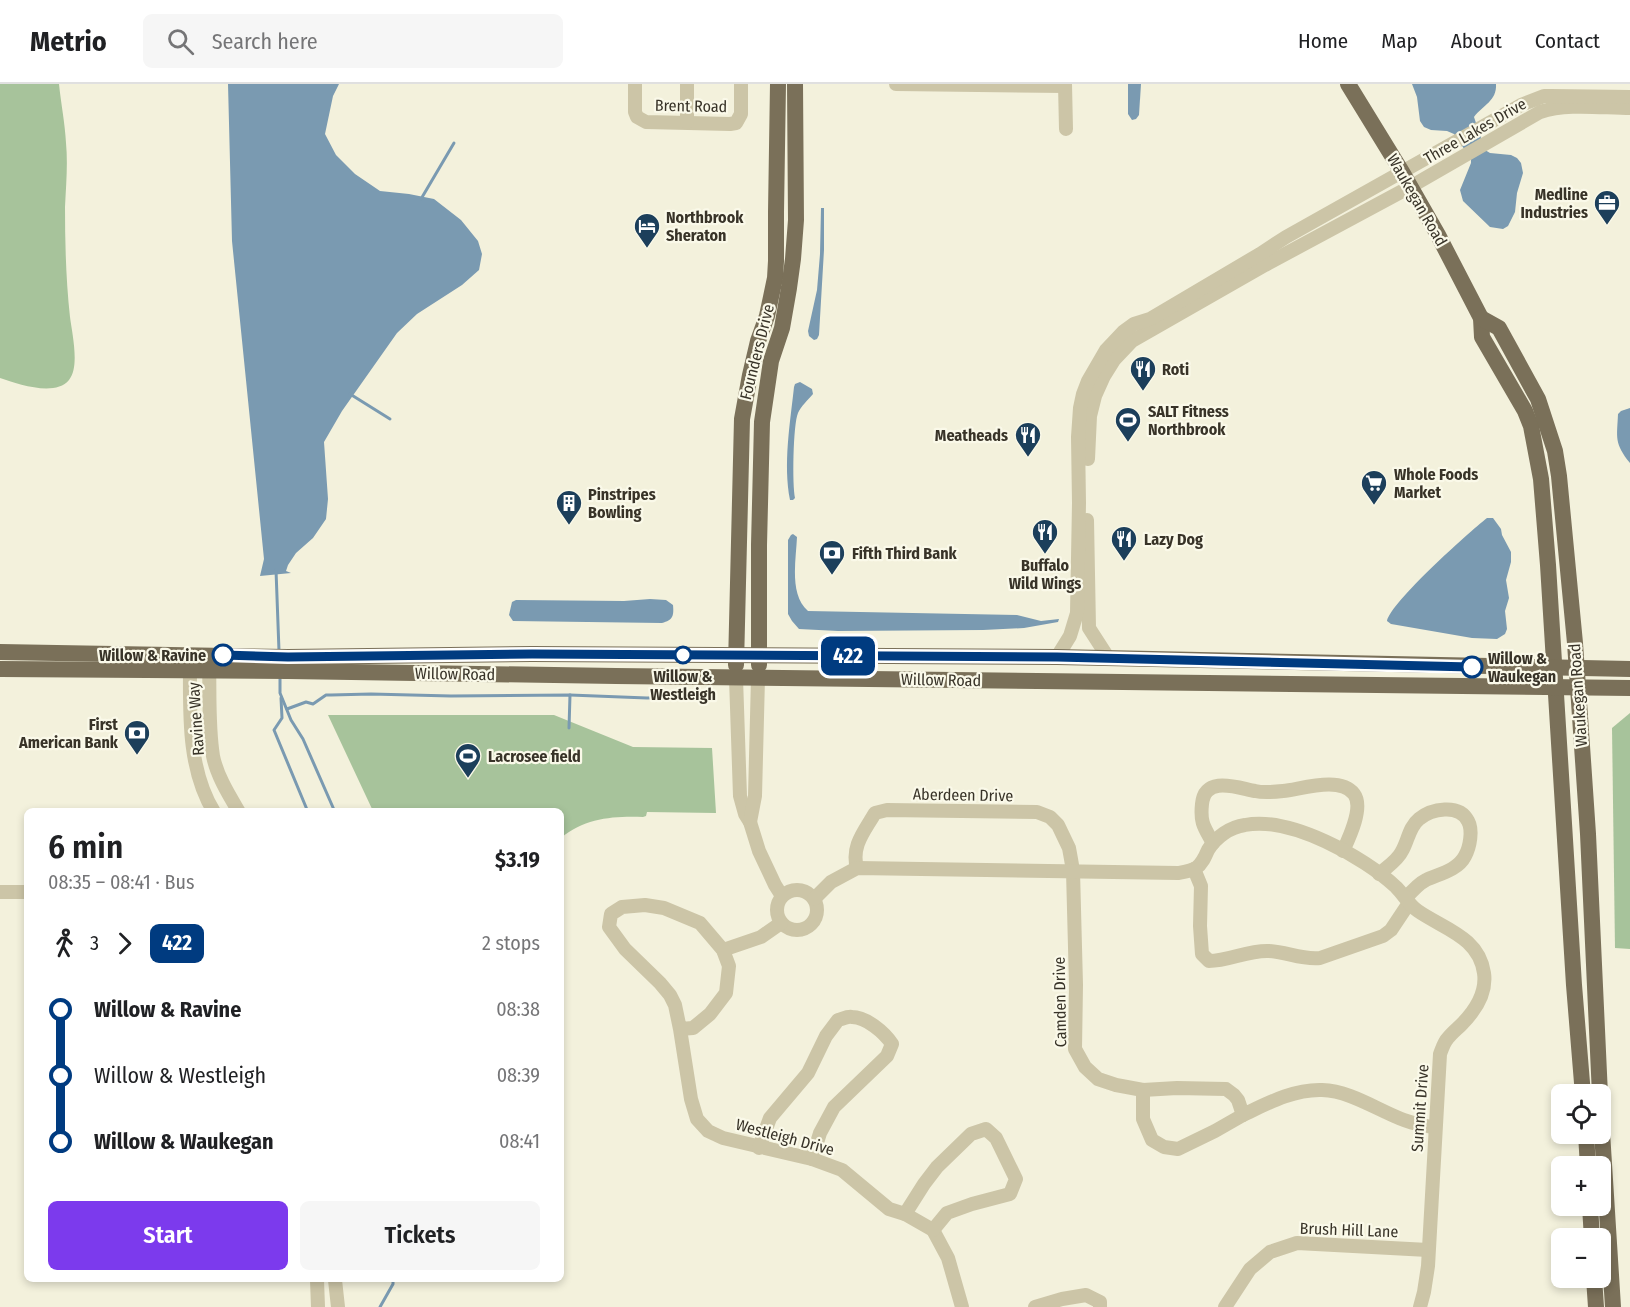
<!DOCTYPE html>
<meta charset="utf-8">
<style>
:root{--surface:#fff;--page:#f6f6f6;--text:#202124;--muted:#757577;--line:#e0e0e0;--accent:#7c3aed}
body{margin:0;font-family:"Fira Sans Condensed",sans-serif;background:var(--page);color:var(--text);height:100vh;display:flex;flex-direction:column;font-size:22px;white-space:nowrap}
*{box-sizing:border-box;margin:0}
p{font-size:20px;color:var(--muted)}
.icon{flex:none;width:33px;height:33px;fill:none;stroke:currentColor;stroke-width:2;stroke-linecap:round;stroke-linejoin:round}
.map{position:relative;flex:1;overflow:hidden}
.sheet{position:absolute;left:24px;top:724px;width:540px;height:474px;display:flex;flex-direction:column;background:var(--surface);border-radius:9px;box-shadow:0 3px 9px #0003}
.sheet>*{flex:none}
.badge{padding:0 12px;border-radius:9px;font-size:21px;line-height:39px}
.fabs{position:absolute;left:1551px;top:1000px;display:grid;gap:12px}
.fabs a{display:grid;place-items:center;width:60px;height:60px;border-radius:9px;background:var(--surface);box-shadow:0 3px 9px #0003;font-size:30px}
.map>.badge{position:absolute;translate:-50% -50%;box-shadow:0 0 0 3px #fff}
.legs{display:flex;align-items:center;gap:9px;height:66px;padding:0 24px;font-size:20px}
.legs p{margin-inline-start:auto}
.headline{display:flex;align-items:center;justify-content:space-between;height:102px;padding:0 24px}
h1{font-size:33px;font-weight:600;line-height:45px}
.action{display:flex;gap:12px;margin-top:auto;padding:12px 24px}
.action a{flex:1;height:69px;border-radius:9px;background:var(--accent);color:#fff;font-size:24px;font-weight:600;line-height:69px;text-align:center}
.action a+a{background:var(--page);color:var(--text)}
ul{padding:0 24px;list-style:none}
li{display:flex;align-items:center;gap:21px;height:66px;font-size:22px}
li i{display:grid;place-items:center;width:9px;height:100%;margin:0 8px;background:currentColor}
li i::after{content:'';width:15px;height:15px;margin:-8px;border:4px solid;border-radius:50%;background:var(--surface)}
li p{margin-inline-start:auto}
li:first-child i{background:linear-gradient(#0000 50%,currentColor 0)}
li:last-child i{background:linear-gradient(currentColor 50%,#0000 0)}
header{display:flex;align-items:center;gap:36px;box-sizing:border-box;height:84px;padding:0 30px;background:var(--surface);border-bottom:2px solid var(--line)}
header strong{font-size:28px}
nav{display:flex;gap:33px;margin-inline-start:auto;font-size:21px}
.search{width:420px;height:54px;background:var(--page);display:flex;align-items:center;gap:15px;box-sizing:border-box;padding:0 21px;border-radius:9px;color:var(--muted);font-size:22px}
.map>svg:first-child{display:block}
.green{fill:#a7c39b}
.water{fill:#7a9ab1}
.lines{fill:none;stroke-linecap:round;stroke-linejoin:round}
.stream{stroke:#7a9ab1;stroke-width:3}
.minor{stroke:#ccc5a7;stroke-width:14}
.major{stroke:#7a7059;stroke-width:16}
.line-1-casing{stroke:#fff;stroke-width:14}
.line-1{stroke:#003b80;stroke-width:9}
.stop-1-dot{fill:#fff;stroke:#003b80;stroke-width:3}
.labels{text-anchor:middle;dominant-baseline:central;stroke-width:4.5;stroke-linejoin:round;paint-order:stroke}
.street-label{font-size:16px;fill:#383328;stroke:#faf9e9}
.poi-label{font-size:16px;font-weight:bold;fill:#383328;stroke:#faf9e9;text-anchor:start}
.stop-label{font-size:16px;font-weight:bold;fill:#383328;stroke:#faf9e9;text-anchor:end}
</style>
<header>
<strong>Metrio</strong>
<div class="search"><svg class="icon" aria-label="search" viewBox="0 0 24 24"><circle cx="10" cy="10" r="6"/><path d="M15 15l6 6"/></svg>Search here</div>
<nav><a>Home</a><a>Map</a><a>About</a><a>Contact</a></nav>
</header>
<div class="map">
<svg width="1630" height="1223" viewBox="0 0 1630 1223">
<rect width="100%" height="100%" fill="#f3f1dc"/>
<!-- green -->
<g class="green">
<path d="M0,0h59c2,20 6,39 7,59 2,21 0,43 -1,64 0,37 1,74 5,110 2,16 10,50 -1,63 -14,17 -51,4 -69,-2z"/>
<polygon points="1630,629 1630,865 1615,864 1612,644"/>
<path d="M328,631h226l79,32 79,1 4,65 -69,-1 -1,4 -3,1c-30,-1 -58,1 -82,21v-26l-188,-1z"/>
</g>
<!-- water -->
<g class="water">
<polygon points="228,0 339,0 333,12 325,50 336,71 355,90 380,107 409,110 434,115 461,136 478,157 482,170 479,186 462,201 417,230 397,249 342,327 324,358 328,415 326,435 313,454 296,469 288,481 286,487 291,489 260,492 264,475 232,157"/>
<polygon points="1128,0 1141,0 1139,31 1136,35 1132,36 1128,30"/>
<path d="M1412,0h84c1,17 -13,21 -22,33l11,33 5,3 21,2 6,3 4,5 2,10 -6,20 -2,19 -7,14 -5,3 -13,-2 -27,-26 -3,-11 11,-27v-4l-17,-25 -7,-3 -16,-1 -7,-3 -4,-6 -3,-24z"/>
<polygon points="821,124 824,124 824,166 819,251 817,255 814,256 809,252 808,247 817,206 820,170"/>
<path d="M800,298l12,7 1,5c-5,6 -12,12 -15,19 -5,11 -6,73 -3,85l-2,2h-3c-7,-36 0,-76 4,-113l1,-3z"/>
<path d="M1630,324v55c-16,-20 -13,-25 -12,-49l3,-3z"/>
<path d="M1487,434h6l8,11 1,6 9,17v10l-5,18 3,18 -4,13 2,18 -2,5 -8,5 -25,-1 -81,-14 -4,-3c4,-19 81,-88 100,-103z"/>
<path d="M793,450l4,3c-1,23 -8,58 11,74l209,4 24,6 18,-2 -1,3 -34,6 -41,2 -145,1 -39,-2 -7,-8 -4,-7v-74l3,-5z"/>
<path d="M650,515l16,1 7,5c1,11 0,15 -11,18l-149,-2 -4,-6 3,-13 4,-2 108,1z"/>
</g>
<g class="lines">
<!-- stream -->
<g class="stream">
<polyline points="421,115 454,59"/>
<polyline points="350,310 390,335"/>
<polyline points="276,486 279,567"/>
<polyline points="280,591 280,609 291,636 303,655 335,728"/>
<polyline points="570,611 647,614 693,613"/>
<polyline points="281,614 282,634 274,646 308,728"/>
<polyline points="287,625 306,618 313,620 326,611 331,611 371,610 451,612 570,611 569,644"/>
<polyline points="380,1223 393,1200 393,1196"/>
</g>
<!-- minor -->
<g class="minor">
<polyline points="635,0 635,28 637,33 646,38 730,40 736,39 741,30 741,0"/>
<polyline points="896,0 1065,2"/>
<polyline points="1065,0 1066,45"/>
<polyline points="687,38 687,0"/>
<path d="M1088,375l2,-43 5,-20 9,-20 10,-16 18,-19 133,-76 145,-78 130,-75c27,-9 62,-4 90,-4"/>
<polyline points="1087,436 1089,544 1109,575"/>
<polyline points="1057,573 1070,552 1077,529 1079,419 1078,353 1080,324 1083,310 1088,297 1106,266 1123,248 1134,240 1150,235 1260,170 1286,153 1521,21 1544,12 1551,12 1630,13"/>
<path d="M209,577c1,31 -1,64 4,95 4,20 16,39 26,56"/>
<path d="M190,578c0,49 -3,106 24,150"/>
<polyline points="736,594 740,712 745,730 750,738 759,767 775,801 782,812"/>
<polyline points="750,738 755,712 758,594"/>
<path d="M1213,759c-9,-16 -13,-20 -11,-39 3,-29 36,-16 53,-13 9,2 19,1 28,0 19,-2 57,-15 71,3 10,13 -5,44 -11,57"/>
<path d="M857,784c-6,-22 7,-36 18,-55l12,-3 150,2 13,5 8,8 11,23 2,11 2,12 3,114 -1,64 10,18 13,12 18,6 27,5 34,-2 49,1 8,6 4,5 5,15c25,-12 51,-26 79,-25 29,1 55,20 82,30 10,4 21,5 31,8"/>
<path d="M1194,785l7,17 -1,40 2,28 7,7c20,0 39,-11 60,-10 18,1 33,9 51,7l63,-22 8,-6 18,-27"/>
<path d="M1379,790c8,-7 19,-14 23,-23 6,-10 7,-24 17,-32 12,-10 40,-16 49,2 5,9 2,26 -3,35 -7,14 -26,18 -39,24 -8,4 -14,11 -20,18"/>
<circle cx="797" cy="826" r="20"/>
<polyline points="0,808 27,808"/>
<path d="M814,815l17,-17 26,-14 321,5c6,-1 13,-2 18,-5 6,-4 9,-11 12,-18 8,-13 22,-23 37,-25 45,-9 119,32 151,62 8,8 13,18 22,24 26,18 61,26 66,62 3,21 -9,38 -23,52 -4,4 -9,8 -13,13 -4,4 -6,11 -8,16l-12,212 -4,26 -4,15"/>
<polyline points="723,866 761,853 781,839"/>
<polyline points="680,945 693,944 710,930 726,909 729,882 723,866 700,839 664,824 645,821 622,823 611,830 609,843 625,865 660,899 670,911 675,921 680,945 691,1015 697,1035 708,1047 723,1054 812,1075 842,1086 889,1125 905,1130 933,1146 948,1174 962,1223"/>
<polyline points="1143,1006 1143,1035 1152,1056 1164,1063 1178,1065 1215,1047 1243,1031"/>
<path d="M759,1064l11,-30 38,-45 18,-37 12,-16c4,-1 10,-4 14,-3 14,0 32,15 40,27l-5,12 -53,51 -14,26 -8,26"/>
<polyline points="905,1130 924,1100 937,1083 971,1050 986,1045 996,1054 1016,1095 1010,1110 972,1120 947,1129 933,1146"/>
<polyline points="317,1196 318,1223"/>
<polyline points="335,1196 338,1223"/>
<polyline points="1035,1223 1062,1215 1086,1211 1100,1218 1100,1223"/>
<polyline points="1225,1223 1250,1185 1270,1168 1297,1159 1428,1166"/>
</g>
<!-- major -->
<g class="major">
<polyline points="1348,0 1402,88 1438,151 1481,234 1482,253 1525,327 1531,342 1541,395 1548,481 1574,901 1583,1011"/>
<polyline points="1481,234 1499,244 1538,315 1555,367 1559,392 1575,559 1588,750 1600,1011"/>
<polyline points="0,568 288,573 532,570 1057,573 1630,585"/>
<polyline points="736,581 742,335 750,291 758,257 767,232 775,194 776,177 776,128 778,0"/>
<polyline points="759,581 759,461 762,338 771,277 782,244 789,204 793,175 796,136 795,0"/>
<polyline points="0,585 288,587 616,592 1630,604"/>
<polyline points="1600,1016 1613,1223"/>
<polyline points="1586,1050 1588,1083"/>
<polyline points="1590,1122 1592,1155"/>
<polyline points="1594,1194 1596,1223"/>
</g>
</g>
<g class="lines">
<!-- line-1 casing -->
<g class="line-1-casing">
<polyline id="line-1" points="223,571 288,573 532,570 1057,573 1472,583"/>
</g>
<!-- line-1 -->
<use href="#line-1" class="line-1"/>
</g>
<!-- icons -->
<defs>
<g id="office-pin" transform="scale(1.35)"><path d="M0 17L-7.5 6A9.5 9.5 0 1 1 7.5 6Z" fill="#1c3f5b" stroke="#faf9e9"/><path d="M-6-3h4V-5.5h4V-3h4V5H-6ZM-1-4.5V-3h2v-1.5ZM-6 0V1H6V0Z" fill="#fff"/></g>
<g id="hotel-pin" transform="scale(1.35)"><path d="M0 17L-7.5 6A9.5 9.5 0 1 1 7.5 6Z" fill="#1c3f5b" stroke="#faf9e9"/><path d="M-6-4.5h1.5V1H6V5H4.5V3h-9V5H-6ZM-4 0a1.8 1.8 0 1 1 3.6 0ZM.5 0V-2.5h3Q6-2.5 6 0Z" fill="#fff"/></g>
<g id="restaurant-pin" transform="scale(1.35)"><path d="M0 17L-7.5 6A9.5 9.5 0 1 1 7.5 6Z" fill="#1c3f5b" stroke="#faf9e9"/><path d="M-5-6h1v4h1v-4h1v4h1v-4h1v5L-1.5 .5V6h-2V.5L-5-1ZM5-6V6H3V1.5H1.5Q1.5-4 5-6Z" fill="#fff"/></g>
<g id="stadium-pin" transform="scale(1.35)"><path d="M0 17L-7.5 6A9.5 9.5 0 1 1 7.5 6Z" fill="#1c3f5b" stroke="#faf9e9"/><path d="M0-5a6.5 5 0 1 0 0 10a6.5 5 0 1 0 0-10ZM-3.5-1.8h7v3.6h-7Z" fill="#fff"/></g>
<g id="supermarket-pin" transform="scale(1.35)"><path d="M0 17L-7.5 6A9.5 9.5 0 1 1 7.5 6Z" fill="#1c3f5b" stroke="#faf9e9"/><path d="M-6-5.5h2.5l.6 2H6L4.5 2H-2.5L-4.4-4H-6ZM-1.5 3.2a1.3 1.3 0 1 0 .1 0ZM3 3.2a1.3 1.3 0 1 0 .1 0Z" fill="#fff"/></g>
<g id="building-pin" transform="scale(1.35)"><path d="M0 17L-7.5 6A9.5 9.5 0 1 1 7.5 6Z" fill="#1c3f5b" stroke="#faf9e9"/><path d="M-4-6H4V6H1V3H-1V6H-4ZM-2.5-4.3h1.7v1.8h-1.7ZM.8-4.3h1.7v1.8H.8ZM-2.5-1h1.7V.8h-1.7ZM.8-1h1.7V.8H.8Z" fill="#fff"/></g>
<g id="bank-pin" transform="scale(1.35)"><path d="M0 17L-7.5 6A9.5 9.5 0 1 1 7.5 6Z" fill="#1c3f5b" stroke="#faf9e9"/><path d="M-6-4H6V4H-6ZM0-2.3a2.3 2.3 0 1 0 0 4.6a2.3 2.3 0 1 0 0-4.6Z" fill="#fff"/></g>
</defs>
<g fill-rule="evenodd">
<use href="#office-pin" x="1607" y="119"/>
<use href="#hotel-pin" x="647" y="142"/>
<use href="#restaurant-pin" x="1143" y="285"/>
<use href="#stadium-pin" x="1128" y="336"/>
<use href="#restaurant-pin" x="1028" y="351"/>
<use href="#supermarket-pin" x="1374" y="399"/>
<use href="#building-pin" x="569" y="419"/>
<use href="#restaurant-pin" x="1045" y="448"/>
<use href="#restaurant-pin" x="1124" y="455"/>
<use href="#bank-pin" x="832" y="469"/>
<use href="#bank-pin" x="137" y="649"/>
<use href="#stadium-pin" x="468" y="672"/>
</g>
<!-- markers -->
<g class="stop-1-dot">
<circle cx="223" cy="571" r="10"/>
<circle cx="683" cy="571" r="8"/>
<circle cx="1472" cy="583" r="10"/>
</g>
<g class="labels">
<!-- street labels -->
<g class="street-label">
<text transform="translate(691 22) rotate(1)">Brent Road</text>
<text transform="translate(1475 47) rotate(-30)">Three Lakes Drive</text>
<text transform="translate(1417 116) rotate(60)">Waukegan Road</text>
<text transform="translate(757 268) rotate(-76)">Founders Drive</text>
<text transform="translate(455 590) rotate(1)">Willow Road</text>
<text transform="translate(941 596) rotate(1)">Willow Road</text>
<text transform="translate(1578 611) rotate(-94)">Waukegan Road</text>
<text transform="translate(196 635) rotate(-94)">Ravine Way</text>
<text transform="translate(963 711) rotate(1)">Aberdeen Drive</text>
<text transform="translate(1060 918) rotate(-91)">Camden Drive</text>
<text transform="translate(1420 1024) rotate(-86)">Summit Drive</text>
<text transform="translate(785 1053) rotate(15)">Westleigh Drive</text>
<text transform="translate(1349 1146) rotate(2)">Brush Hill Lane</text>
</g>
<!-- poi labels -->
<g class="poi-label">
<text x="1588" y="110" text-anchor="end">Medline<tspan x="1588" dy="18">Industries</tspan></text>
<text x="666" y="133">Northbrook<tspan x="666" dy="18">Sheraton</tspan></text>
<text x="1162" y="285">Roti</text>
<text x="1148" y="327">SALT Fitness<tspan x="1148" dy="18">Northbrook</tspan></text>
<text x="1008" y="351" text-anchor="end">Meatheads</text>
<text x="1394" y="390">Whole Foods<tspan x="1394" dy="18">Market</tspan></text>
<text x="588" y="410">Pinstripes<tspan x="588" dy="18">Bowling</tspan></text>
<text x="1144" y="455">Lazy Dog</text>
<text x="852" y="469">Fifth Third Bank</text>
<text x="1045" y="481" text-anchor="middle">Buffalo<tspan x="1045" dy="18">Wild Wings</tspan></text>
<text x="118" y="640" text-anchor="end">First<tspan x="118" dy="18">American Bank</tspan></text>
<text x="488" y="672">Lacrosee field</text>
</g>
<!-- stop labels -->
<g class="stop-label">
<text x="206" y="571">Willow &amp; Ravine</text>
<text x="1488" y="574" text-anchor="start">Willow &amp;<tspan x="1488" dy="18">Waukegan</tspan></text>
<text x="683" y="592" text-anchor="middle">Willow &amp;<tspan x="683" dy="18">Westleigh</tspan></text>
</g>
</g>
</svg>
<div class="fabs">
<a><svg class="icon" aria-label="locate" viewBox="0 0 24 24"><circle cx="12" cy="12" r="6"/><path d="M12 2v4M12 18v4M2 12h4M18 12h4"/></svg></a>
<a>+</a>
<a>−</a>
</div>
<b class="badge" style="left:848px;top:572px;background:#003b80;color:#fff">422</b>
<section class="sheet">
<div class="headline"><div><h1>6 min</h1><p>08:35 – 08:41 · Bus</p></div><b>$3.19</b></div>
<div class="legs"><svg class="icon" aria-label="walk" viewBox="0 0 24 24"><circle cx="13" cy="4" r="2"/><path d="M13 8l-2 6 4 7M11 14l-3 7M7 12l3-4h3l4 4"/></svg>3<svg class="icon" aria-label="forward" viewBox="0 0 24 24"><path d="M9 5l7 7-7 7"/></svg><b class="badge" style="background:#003b80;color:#fff">422</b><p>2 stops</p></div>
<ul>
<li><i style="color:#003b80"></i><b>Willow &amp; Ravine</b><p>08:38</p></li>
<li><i style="color:#003b80"></i><span>Willow &amp; Westleigh</span><p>08:39</p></li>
<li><i style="color:#003b80"></i><b>Willow &amp; Waukegan</b><p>08:41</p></li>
</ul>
<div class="action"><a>Start</a><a>Tickets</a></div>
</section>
</div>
